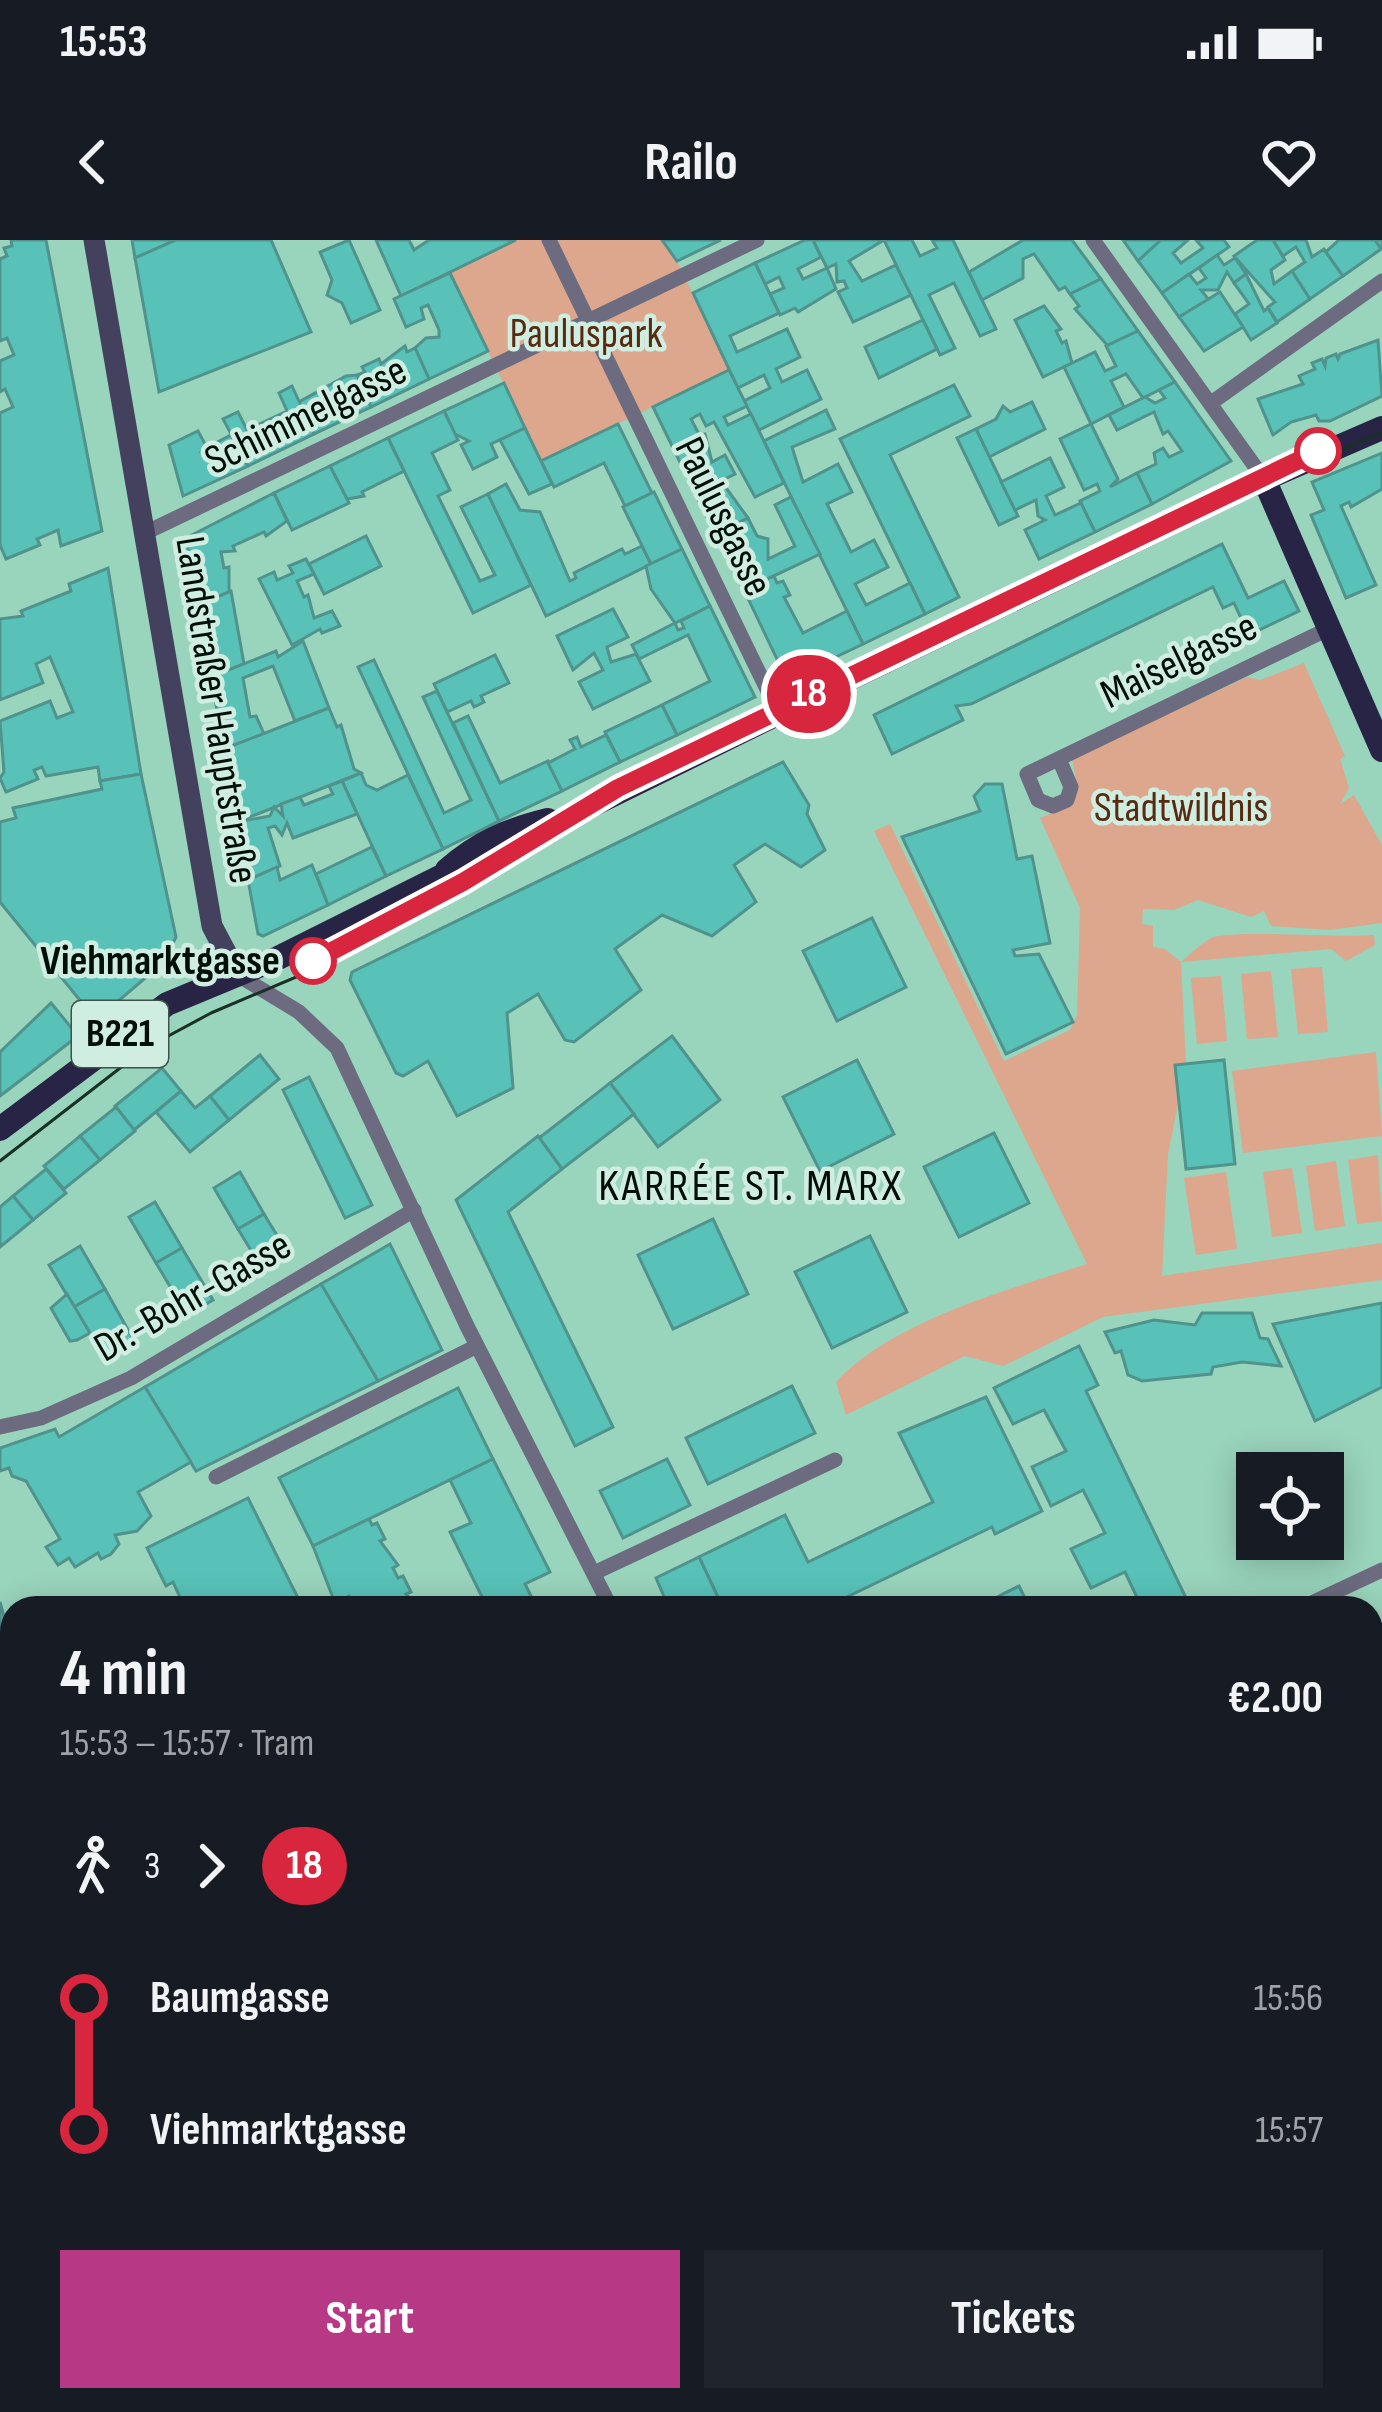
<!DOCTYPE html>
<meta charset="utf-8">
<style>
:root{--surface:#171b24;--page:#20242c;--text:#f1f3f6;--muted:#9ea1a6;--accent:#b73986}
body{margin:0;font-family:"Sofia Sans Condensed",sans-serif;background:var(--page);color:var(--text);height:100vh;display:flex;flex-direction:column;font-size:45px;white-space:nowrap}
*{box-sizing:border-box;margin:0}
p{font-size:39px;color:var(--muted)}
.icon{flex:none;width:66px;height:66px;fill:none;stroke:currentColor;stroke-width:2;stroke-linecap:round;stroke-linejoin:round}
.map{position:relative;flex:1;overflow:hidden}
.details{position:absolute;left:0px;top:1356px;width:1383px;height:816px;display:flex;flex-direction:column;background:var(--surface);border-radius:36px 36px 0 0;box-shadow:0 6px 30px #0003}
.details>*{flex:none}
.badge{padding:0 24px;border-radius:39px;font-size:42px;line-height:78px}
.buttons{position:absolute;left:1236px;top:1212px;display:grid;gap:24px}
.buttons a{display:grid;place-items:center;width:108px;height:108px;border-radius:0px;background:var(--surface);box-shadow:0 6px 30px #0003;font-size:60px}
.map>.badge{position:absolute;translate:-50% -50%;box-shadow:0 0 0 6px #fff}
.legs{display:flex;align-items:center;gap:18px;height:132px;padding:0 60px;font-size:39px}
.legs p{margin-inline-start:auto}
.overview{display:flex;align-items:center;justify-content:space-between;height:204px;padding:0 60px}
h1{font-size:66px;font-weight:700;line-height:90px}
.cta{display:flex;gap:24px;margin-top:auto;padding:24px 60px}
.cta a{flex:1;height:138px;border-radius:0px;background:var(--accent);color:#fff;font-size:48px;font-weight:700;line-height:138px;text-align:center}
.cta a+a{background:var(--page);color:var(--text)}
ul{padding:0 60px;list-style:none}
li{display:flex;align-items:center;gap:42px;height:132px;font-size:45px}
li i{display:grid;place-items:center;width:18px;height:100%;margin:0 15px;background:currentColor}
li i::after{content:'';width:30px;height:30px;margin:-15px;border:9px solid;border-radius:50%;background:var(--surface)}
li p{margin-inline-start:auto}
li:first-child i{background:linear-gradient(#0000 50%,currentColor 0)}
li:last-child i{background:linear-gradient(currentColor 50%,#0000 0)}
.status{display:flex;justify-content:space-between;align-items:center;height:84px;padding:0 60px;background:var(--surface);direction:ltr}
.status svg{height:33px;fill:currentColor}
header{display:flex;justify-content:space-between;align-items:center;height:156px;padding:0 60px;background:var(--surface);font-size:54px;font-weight:700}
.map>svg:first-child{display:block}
.green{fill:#dca78d}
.building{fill:#58c2b8;stroke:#50938d;stroke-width:3}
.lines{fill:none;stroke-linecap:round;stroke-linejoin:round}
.street{stroke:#6c6b7f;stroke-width:15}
.secondary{stroke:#43415d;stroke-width:21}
.primary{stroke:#282445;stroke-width:24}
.highway{stroke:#120b2f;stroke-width:27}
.tram{stroke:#193026;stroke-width:3}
.highway-bridge{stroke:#120b2f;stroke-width:27}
.line-1-casing{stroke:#fff;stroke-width:27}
.line-1{stroke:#d7263d;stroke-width:18}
.stop-1-dot{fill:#fff;stroke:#d7263d;stroke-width:6}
.labels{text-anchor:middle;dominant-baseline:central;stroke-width:9;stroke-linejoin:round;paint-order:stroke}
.shield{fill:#d0ede1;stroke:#3e524a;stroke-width:3}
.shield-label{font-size:39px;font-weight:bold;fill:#001009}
.park-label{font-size:42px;fill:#582a10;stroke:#d0ede1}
.street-label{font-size:42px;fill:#001009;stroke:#d0ede1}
.stop-label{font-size:42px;font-weight:bold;fill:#001009;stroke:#d0ede1;text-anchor:end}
.neighbourhood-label{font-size:45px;letter-spacing:3px;fill:#001009;stroke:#d0ede1}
</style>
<div class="status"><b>15:53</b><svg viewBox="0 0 49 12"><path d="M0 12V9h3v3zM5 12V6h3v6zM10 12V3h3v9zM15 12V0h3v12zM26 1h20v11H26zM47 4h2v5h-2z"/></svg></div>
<header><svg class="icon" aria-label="back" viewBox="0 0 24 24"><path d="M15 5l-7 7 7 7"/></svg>Railo<svg class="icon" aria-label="heart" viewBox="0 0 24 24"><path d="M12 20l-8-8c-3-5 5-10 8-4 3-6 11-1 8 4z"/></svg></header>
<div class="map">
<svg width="1382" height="2172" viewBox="0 0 1382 2172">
<rect width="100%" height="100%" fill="#99d4bc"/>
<!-- green -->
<g class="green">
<polygon points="516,0 667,0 729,130 541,221 450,33"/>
<path d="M1304,423l41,93 -5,3 9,29 -9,16 14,-9 28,50v78l-52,7 -59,-4 -7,-15 -13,6 -53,-17 -24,10 -31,-1 -1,15 11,2v21l12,2 16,13c9,-8 20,-18 30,-24 18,-9 129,0 163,-3l1,10 -29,16 -15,-12 -150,13 5,102 -18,90 -6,122 220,-33v37l-279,37 -100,49 -38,-10 -119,59 -10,-33c56,-61 172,-92 251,-118l-213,-433 16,-7 114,237 66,-31 7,-15 3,-107 -40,-90 29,-12 9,-17 -6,-30 175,-82 13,3z"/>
<polygon points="1322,727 1328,792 1298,794 1291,729"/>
<polygon points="1271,731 1278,797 1247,799 1241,734"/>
<polygon points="1221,736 1227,801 1197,804 1191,738"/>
<polygon points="1376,812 1382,896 1243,913 1232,831"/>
<polygon points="1378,915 1382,981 1357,984 1348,920"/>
<polygon points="1336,921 1345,986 1315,991 1306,926"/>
<polygon points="1292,928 1302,993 1272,997 1263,932"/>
<polygon points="1226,932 1237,1009 1196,1015 1184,938"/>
</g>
<!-- building -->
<g class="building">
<polygon points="11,0 46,0 102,291 61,306 58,290 37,299 40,305 6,319 0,305 0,173 13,167 5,149 0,152 0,121 14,115 7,98 0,101 0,19 7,16 4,8 12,6"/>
<polygon points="132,0 176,0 135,18"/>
<polygon points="176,0 271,0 311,92 159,152 135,18"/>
<polygon points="349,0 380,70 351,83 342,63 327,55 332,40 320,12"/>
<polygon points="376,0 409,0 414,10 429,0 516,0 401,56"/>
<polygon points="662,0 721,0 677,21"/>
<polygon points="805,0 813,0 821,17 798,29 803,39 827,28 836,49 798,72 795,68 780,75 770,54 784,48 779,37 765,44 755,23"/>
<polygon points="813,0 884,0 849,21 862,41 896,25 911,55 853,82 838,52 847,48 844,41 837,42 836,24 827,28"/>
<polygon points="912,0 920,16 937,8 932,0 953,0 996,89 980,96 954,43 929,55 955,108 940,115 884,0"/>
<polygon points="1072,0 1101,39 1070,54 1065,47 1059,50 1034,14 1023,19 1023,38 982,60 969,32 1023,0"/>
<polygon points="1123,0 1161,0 1138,21"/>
<polygon points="1161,0 1188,0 1173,13 1181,23 1203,8 1196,0 1224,0 1229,7 1162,53 1138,21"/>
<polygon points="1257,0 1273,0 1285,20 1271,30 1274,44 1292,31 1310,59 1277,82 1268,67 1275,62 1234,16"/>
<polygon points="1273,0 1306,0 1312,17 1324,9 1343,36 1310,59 1292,31 1305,22 1296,7 1283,16"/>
<polygon points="1339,0 1382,0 1382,8 1343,36 1326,12"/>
<polygon points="1339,0 1375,0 1381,9 1343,36 1326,12"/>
<polygon points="1217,15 1224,25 1235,18 1246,34 1234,43 1227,32 1218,50 1201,50 1209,60 1179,77 1162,53 1189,34 1197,44 1206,38 1199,28"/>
<polygon points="755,23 779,73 730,96 737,112 787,89 800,117 776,129 782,142 807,130 821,159 759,190 744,161 770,148 764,135 738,148 693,53"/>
<polygon points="450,33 488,111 429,139 415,108 426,98 439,97 439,90 428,65 421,68 424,79 406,87 394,59"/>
<polygon points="1246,34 1264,71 1268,68 1277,83 1251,100 1235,74 1249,64 1234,43"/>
<polygon points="1101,39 1138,91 1108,106 1075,69 1079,66 1070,54"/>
<polygon points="1220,52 1243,87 1204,111 1179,77"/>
<polygon points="1044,66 1061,89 1056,91 1062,103 1066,101 1072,123 1043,137 1015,80"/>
<polygon points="923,80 937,109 879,138 865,107"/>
<polygon points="1138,91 1175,142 1143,158 1126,134 1111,141 1124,167 1091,184 1064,127 1095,112 1105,131 1116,126 1106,106"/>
<polygon points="1378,100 1382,156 1330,181 1319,181 1316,175 1291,182 1273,195 1258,159 1303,144 1299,136 1315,129 1312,123 1322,119 1325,126 1326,118 1336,114 1338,119 1340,114"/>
<polygon points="405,106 407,112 415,108 429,139 371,167 357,135 365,132 362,127 379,119 381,124"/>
<polygon points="729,130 747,166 724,177 728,185 751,174 784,243 755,257 714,182 706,186 700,174 691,179 700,196 705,194 712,222 725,215 735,234 721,241 748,278 715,294 653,167"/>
<polygon points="357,135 371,167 314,194 299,162 346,136"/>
<polygon points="1175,142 1231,221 1152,264 1137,233 1156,224 1154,213 1163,208 1169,217 1182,211 1168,191 1163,194 1154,172 1117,190 1109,175 1145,157 1155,163 1165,158 1159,150"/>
<polygon points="504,143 525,188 491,204 497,217 473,229 461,205 469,201 455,194 444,171"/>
<polygon points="954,145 970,176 890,215 959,357 925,374 840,199"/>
<polygon points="292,146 314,194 248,226 223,179 238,172 247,190 287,171 279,153"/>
<polygon points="1032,162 1045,189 989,217 976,189 996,179 1003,166 1010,172"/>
<polygon points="826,170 835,189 792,207 803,242 838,224 852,252 827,264 851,312 874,300 888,327 855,344 866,365 910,343 925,374 863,404 764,201"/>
<polygon points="444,171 458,200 432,213 450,250 438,256 480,341 495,335 461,267 488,254 531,345 473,373 388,198"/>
<polygon points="618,184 652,253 625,266 604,223 554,247 541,221"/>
<polygon points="1091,184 1118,239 1110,247 1137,233 1152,264 1095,292 1080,261 1100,251 1097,244 1084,250 1060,199"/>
<polygon points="525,188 552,244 529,254 500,200"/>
<polygon points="976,189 1018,276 999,285 957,198"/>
<polygon points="198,191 205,204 202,210 231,195 248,226 183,256 169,205"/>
<polygon points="388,198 404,231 362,252 364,256 347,259 330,226"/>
<polygon points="1382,213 1382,249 1351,267 1349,262 1341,266 1376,345 1346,358 1311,275 1324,270 1312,242"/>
<polygon points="1050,218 1064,247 1046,256 1055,275 1081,263 1095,292 1039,319 1025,290 1045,280 1038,276 1036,260 1015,270 1001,242"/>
<polygon points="330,226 349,263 292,290 274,253"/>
<polygon points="506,244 520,270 540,272 570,341 576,338 574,333 622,309 625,314 642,306 651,324 546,376 488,254"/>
<polygon points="654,252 682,309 651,324 623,267"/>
<polygon points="274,253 287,281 266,296 264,292 233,306 235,311 221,312 224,328 229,327 229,352 198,365 186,298"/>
<polygon points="791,257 820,314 744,350 715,294 748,278 757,296 768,299 768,319 795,306 775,265"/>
<polygon points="366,296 381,326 324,354 309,324"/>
<polygon points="1222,304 1248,358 1284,341 1299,371 1249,395 1234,363 1223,368 1213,347 971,464 956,466 963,480 892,514 874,475"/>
<polygon points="682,309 710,366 675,383 651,349 646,326"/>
<polygon points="306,319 314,334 297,341 304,357 308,355 314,378 332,371 340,386 322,393 320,389 292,405 259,339 274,332 277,340 293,333 289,326"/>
<polygon points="108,328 141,534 100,541 98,527 46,536 42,527 34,530 38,539 6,552 0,538 4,532 0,481 50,461 57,478 73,472 50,417 36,424 43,443 0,460 0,379 23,376 21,371 71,351 69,344"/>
<polygon points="774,336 777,343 783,341 790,355 784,357 803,393 847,371 863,404 787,440 744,350"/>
<polygon points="231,351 244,424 211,437 198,365"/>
<polygon points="710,366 755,457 677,495 662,465 710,441 688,395 639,419 632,405 675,383 678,390 684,388 681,381"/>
<polygon points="613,369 628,397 607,407 611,422 636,414 650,441 593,469 579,442 603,430 594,413 573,430 557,396"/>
<polygon points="303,401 329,468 295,481 273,426 243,438 250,477 256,476 264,494 224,509 211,437 276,411 278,417"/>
<polygon points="495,415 509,443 481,456 484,462 474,467 471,461 447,472 434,444"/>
<polygon points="374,420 444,573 471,560 423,457 437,451 499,581 443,609 358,427"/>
<polygon points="662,465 677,495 620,522 605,492"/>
<polygon points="329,468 337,487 341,485 354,529 361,533 237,582 224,509"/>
<polygon points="468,476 500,543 548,521 562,551 499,581 453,483"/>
<polygon points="606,495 620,522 562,551 548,523 575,509 570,500 577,497 581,507"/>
<polygon points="783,522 809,565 807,574 825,610 801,627 765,604 734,625 756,662 712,696 662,675 615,709 641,750 574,802 565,800 538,754 507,773 513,848 457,876 428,821 403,836 396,833 350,740 352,732"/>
<polygon points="361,533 366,545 377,550 408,535 443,609 386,636 342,541"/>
<polygon points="141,534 176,697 164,722 96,780 0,662 0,582 16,578 13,568 102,549 100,541"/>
<polygon points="342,541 357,574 293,598 287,583 282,595 275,586 268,588 280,626 248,640 237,582 270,576 274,567 283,576 281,564 300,557 304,565 333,554 329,546"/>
<polygon points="985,544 1002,544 1017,619 1032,616 1050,703 1013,710 1015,716 1039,714 1073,782 1006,814 902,597 980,571 974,556"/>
<polygon points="372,607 386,636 328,665 316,634"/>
<polygon points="312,625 328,665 263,696 258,694 248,640 277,627 280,640"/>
<polygon points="872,678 906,747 837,781 803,711"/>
<polygon points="51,763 78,796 0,856 0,812"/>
<polygon points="672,796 720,860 658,907 610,843"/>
<polygon points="260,815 279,839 229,880 210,856"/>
<polygon points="857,820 894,894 820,931 783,857"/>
<polygon points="1224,820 1235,924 1186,929 1175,825"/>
<polygon points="162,828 181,851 134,890 115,866"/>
<polygon points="309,837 372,965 345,978 283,850"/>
<polygon points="610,843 634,874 562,929 539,898"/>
<polygon points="181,851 195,868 210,856 229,880 190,912 156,872"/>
<polygon points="116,867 135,891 100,920 80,896"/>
<polygon points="994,893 1029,963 959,997 924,927"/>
<polygon points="80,896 100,920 64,949 44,926"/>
<polygon points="538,896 562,929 508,972 613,1187 575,1206 456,960"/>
<polygon points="46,929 66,953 33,980 13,956"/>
<polygon points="240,932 264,974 238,989 214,948"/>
<polygon points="13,956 33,980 0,1007 0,967"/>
<polygon points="155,962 182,1008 156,1023 129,977"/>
<polygon points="264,974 289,1015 263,1030 238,989"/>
<polygon points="713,979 748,1054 673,1089 638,1015"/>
<polygon points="870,996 907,1072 832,1108 795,1032"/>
<polygon points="390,1004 442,1110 378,1141 321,1044"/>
<polygon points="80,1006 105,1049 74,1067 49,1025"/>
<polygon points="182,1008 213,1060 187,1075 156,1023"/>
<polygon points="321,1044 378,1141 196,1231 145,1147"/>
<polygon points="105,1049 136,1104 106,1121 74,1067"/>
<polygon points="67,1054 90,1093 77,1100 70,1101 51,1068"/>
<polygon points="1382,1063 1382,1147 1315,1181 1273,1084"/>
<polygon points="1202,1073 1252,1073 1260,1098 1268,1099 1281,1126 1242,1122 1213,1127 1211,1134 1142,1141 1128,1135 1121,1111 1115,1113 1105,1092 1154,1080 1195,1085"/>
<polygon points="1079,1106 1098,1145 1086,1151 1188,1362 1175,1368 1142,1368 1125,1332 1091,1348 1071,1309 1105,1293 1083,1250 1051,1266 1032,1227 1066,1211 1044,1170 1013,1184 994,1148"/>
<polygon points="792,1146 815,1193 708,1244 686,1198"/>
<polygon points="145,1147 191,1222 138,1252 151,1276 137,1291 115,1295 119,1304 111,1314 101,1319 98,1313 75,1327 69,1318 58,1325 46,1307 60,1299 26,1241 12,1236 9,1228 0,1231 0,1208 55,1189 59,1197"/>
<polygon points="458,1148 493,1219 313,1306 279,1238"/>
<polygon points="986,1157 1042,1271 995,1294 992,1287 824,1368 723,1368 699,1317 785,1275 808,1322 933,1262 899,1193"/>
<polygon points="493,1219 550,1332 525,1344 537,1368 486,1365 450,1292 471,1283 450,1240"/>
<polygon points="667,1219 690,1265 623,1298 600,1251"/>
<polygon points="248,1258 303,1368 185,1368 173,1342 166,1346 147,1308"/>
<polygon points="369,1279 372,1285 377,1283 385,1299 380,1301 398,1325 393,1328 398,1338 403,1336 411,1352 406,1354 418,1368 355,1368 349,1356 335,1363 313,1306"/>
<polygon points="699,1317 723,1368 669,1368 656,1338"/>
<polygon points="1019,1346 1030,1368 975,1368"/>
<polygon points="0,1362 12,1406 12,1482 0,1485"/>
<polygon points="12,1495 12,1633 0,1636 0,1498"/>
<polygon points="135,2160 372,2160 377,2172 137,2172"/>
<polygon points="588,2160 852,2160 827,2172 594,2172"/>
</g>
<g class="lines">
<!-- street -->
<g class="street">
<polyline points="549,0 779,474"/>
<polyline points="1093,0 1264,239"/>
<polyline points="1211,163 1382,41"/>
<polyline points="147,292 757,0"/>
<polyline points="1059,519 1071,547 1067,560 1053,566 1038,560 1027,534 1330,388"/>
<polyline points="238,735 299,772 337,808 467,1086 611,1368"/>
<polyline points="0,1187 41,1178 131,1138 414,970"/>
<polyline points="216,1237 477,1106"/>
<polyline points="594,1333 835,1220"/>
<polyline points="1301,1368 1382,1330"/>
<polyline points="449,2160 455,2172"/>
<polyline points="923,2171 961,2160"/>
</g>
<!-- secondary -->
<polyline class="secondary" points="94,0 212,686 238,735"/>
<!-- primary -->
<g class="primary">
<polyline points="1264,239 1382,510"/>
<path d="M447,630c31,-28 61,-40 101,-50"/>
<polyline points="0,889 167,764 278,718 440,637 502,618 574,574 834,446 1244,248 1382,188"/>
<polyline points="0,1808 12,1845"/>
<polyline points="0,1922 12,1968"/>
<polyline points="62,2160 65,2172"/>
<polyline points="99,2160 102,2172"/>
</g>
<!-- highway -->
<g class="highway">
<polyline points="1371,1994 1382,1991"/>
<polyline points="1371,2109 1382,2104"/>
<polyline points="1371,2150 1382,2145"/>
<polyline points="1157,2172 1157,2160"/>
<polyline points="1318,2172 1347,2160"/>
</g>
<!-- tram -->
<g class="tram">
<polyline points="0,921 146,808 211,773 341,718 462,652 602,564 1214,266 1382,192"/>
<polyline points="0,1856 12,1894"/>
<polyline points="0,1884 12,1921"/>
<polyline points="84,2160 87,2172"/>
</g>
<!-- highway-bridge -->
<g class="highway-bridge">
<polyline points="995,2172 1020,2160"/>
<polyline points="1219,2172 1248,2160"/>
</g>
</g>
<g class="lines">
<!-- line-1 casing -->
<g class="line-1-casing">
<polyline id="line-1" points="313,721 463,642 618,548 1318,211"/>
</g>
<!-- line-1 -->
<use href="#line-1" class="line-1"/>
</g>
<!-- markers -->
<g class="stop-1-dot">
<circle cx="1318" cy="211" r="21"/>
<circle cx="313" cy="721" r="21"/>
</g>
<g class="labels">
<!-- shield labels -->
<rect class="shield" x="72" y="761" width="96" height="66" rx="9"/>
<g class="shield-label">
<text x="120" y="794">B221</text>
</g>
<!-- park labels -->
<g class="park-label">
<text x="586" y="94">Pauluspark</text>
<text x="1181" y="568">Stadtwildnis</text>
</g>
<!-- street labels -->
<g class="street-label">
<text transform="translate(306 176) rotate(-26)">Schimmelgasse</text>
<text transform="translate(723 277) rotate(64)">Paulusgasse</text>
<text transform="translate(1179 421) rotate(-26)">Maiselgasse</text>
<text transform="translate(216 470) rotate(81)">Landstraßer Hauptstraße</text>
<text transform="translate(193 1057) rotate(-30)">Dr.-Bohr-Gasse</text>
</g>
<!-- stop labels -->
<g class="stop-label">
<text x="280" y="721">Viehmarktgasse</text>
</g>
<!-- neighbourhood labels -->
<g class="neighbourhood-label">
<text x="751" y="946">KARRÉE ST. MARX</text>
</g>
</g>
</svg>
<div class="buttons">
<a><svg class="icon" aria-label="locate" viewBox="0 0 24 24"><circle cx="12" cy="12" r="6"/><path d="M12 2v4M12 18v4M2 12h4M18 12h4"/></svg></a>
</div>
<b class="badge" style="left:809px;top:454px;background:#d7263d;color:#fff">18</b>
<section class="details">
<div class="overview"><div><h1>4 min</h1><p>15:53 – 15:57 · Tram</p></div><b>€2.00</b></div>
<div class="legs"><svg class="icon" aria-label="walk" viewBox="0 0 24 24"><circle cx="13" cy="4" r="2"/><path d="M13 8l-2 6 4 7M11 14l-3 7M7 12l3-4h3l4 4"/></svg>3<svg class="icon" aria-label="forward" viewBox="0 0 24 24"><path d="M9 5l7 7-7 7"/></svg><b class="badge" style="background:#d7263d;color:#fff">18</b></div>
<ul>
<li><i style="color:#d7263d"></i><b>Baumgasse</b><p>15:56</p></li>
<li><i style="color:#d7263d"></i><b>Viehmarktgasse</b><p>15:57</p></li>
</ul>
<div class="cta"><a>Start</a><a>Tickets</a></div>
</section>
</div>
